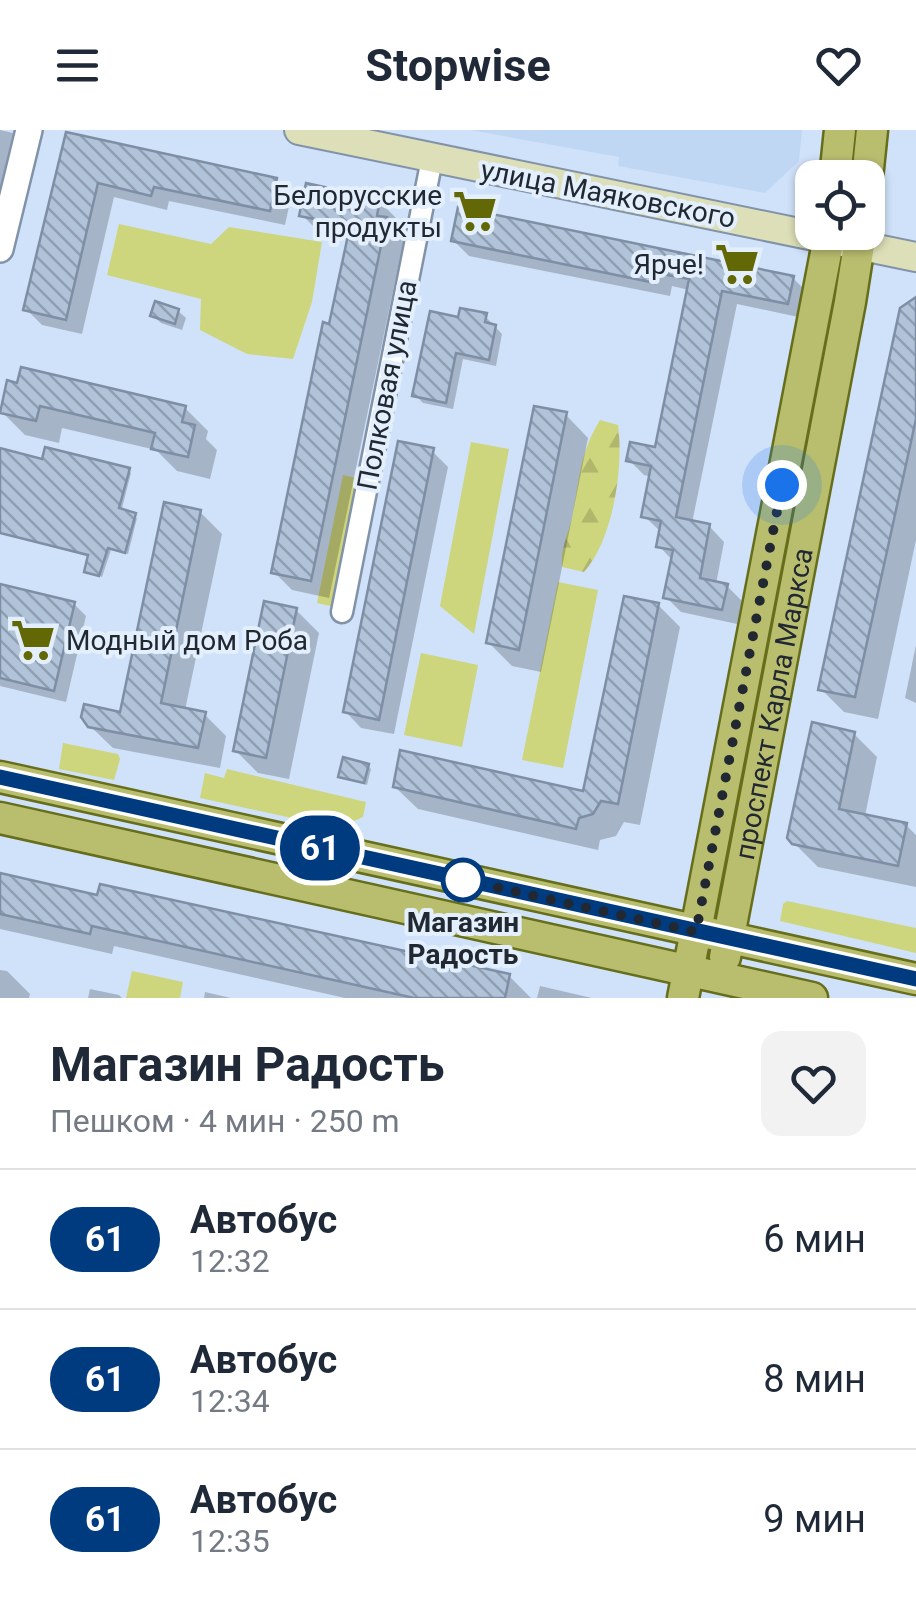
<!DOCTYPE html>
<html lang="ru">
<meta charset="utf-8">
<style>
:root{--surface:#fff;--page:#f2f2f3;--text:#1f2937;--muted:#747a83;--line:#e0e1e3}
body{margin:0;font-family:Roboto,sans-serif;background:var(--page);color:var(--text);height:100vh;display:flex;flex-direction:column;font-size:38px;white-space:nowrap}
*{box-sizing:border-box;margin:0}
p{font-size:32px;color:var(--muted)}
.icon{flex:none;width:55px;height:55px;fill:none;stroke:currentColor;stroke-width:2;stroke-linecap:round;stroke-linejoin:round}
.map{position:relative;height:868px;overflow:hidden}
.side{display:flex;flex-direction:column;background:var(--surface);flex:1}
.side>*{flex:none}
.badge{padding:0 20px;border-radius:32px;font-size:35px;line-height:65px}
.fabs{position:absolute;left:795px;top:30px;display:grid;gap:20px}
.fabs a{display:grid;place-items:center;width:90px;height:90px;border-radius:20px;background:var(--surface);box-shadow:0 2px 8px #0004;font-size:50px}
.you{position:absolute;width:50px;height:50px;margin:-25px;border:8px solid #fff;border-radius:50%;background:#1a73e8;box-shadow:0 0 0 15px #1a73e833}
.map>.badge{position:absolute;translate:-50% -50%;box-shadow:0 0 0 5px #fff}
.round{display:grid;place-items:center;flex:none;width:105px;height:105px;border-radius:20px;background:var(--page)}
.headline{display:flex;align-items:center;justify-content:space-between;height:170px;padding:0 50px}
h1{font-size:48px;font-weight:700;line-height:75px}
ul{padding:0;list-style:none}
li{display:flex;align-items:center;gap:30px;height:140px;padding:0 50px;border-top:2px solid var(--line)}
li div{flex:1}
li b{display:block;font-size:38px}
li em{font-style:normal}
li .badge{min-width:110px;font-weight:700;text-align:center}
header{display:flex;justify-content:space-between;align-items:center;height:130px;padding:0 50px;background:var(--surface);font-size:45px;font-weight:700}
.map>svg:first-child{display:block}
.built{fill:#c0d7f4}
.green{fill:#cdd57d}
.forest{fill:url(#forest-firs)}
.shadow{fill:#0003}
.building{fill:url(#building-back-hatch);stroke:#7e8fa5;stroke-width:2.5}
.lines{fill:none;stroke-linecap:round;stroke-linejoin:round}
.minor-casing{stroke:#8293a9;stroke-width:25}
.tertiary-casing{stroke:#8293a9;stroke-width:30}
.secondary-casing{stroke:#8293a9;stroke-width:32}
.primary-casing{stroke:#666e1b;stroke-width:35}
.minor{stroke:#fff;stroke-width:20}
.tertiary{stroke:#fff;stroke-width:25}
.secondary{stroke:#dcdfb7;stroke-width:28}
.primary{stroke:#b9be6f;stroke-width:30}
.line-casing{stroke:#fff;stroke-width:22}
.line{stroke:#003b80;stroke-width:15}
.walk{stroke:#212831;stroke-width:10;stroke-dasharray:0 18}
.stop-dot{fill:#fff;stroke:#003b80;stroke-width:5}
.labels{text-anchor:middle;dominant-baseline:central;stroke-width:8;stroke-linejoin:round;paint-order:stroke}
.street-label{font-size:28px;fill:#212831;stroke:#e3effd}
.poi-label{font-size:28px;fill:#212831;stroke:#e3effd;text-anchor:end}
.stop-label{font-size:28px;font-weight:bold;fill:#212831;stroke:#e3effd}
</style>
<header><svg class="icon" aria-label="menu" viewBox="0 0 24 24"><path d="M4 6h16M4 12h16M4 18h16"/></svg>Stopwise<svg class="icon" aria-label="heart" viewBox="0 0 24 24"><path d="M12 20l-8-8c-3-5 5-10 8-4 3-6 11-1 8 4z"/></svg></header>
<div class="map">
<svg width="916" height="868" viewBox="0 0 916 868">
<defs>
<pattern id="forest-firs" width="22" height="20" patternUnits="userSpaceOnUse" patternTransform="scale(2.5)"><rect width="22" height="20" fill="#cdd57d"/><path d="M5 1l3.5 6h-7zM16 11l3.5 6h-7z" fill="#b0b76c"/></pattern>
<pattern id="building-back-hatch" width="6" height="6" patternUnits="userSpaceOnUse" patternTransform="scale(2.5)"><rect width="6" height="6" fill="#b0c3d9"/><path d="M-1 5l2 2M0 0l6 6M5-1l2 2" fill="none" stroke="#8f9eb1"/></pattern>
</defs>
<rect width="100%" height="100%" fill="#d0e2fa"/>
<!-- built -->
<polygon class="built" points="470,0 802,0 799,31 765,63 618,36 619,27"/>
<!-- green -->
<g class="green">
<polygon points="119,94 211,114 229,97 322,112 312,172 293,229 247,224 200,200 201,169 107,145"/>
<polygon points="471,312 509,319 474,504 440,476"/>
<polygon points="343,345 365,350 339,478 317,473"/>
<polygon points="558,452 598,460 563,638 522,630"/>
<polygon points="421,523 478,535 462,617 404,605"/>
<polygon points="63,613 118,624 120,629 114,650 59,639"/>
<polygon points="227,639 366,672 363,687 338,698 200,668 205,643 224,648"/>
<polygon points="787,771 916,798 916,823 780,791 783,774"/>
<polygon points="132,841 183,852 180,868 126,868"/>
</g>
<!-- forest -->
<path class="forest" d="M600,290l18,5c6,42 -5,115 -34,147l-22,-5c-2,-21 8,-35 11,-55 7,-36 7,-59 27,-92z"/>
<!-- shadow -->
<g class="shadow">
<polygon points="0,0 13,3 0,58"/>
<polygon points="68,5 275,51 291,67 285,95 169,71 167,80 114,67 82,204 42,195 26,179"/>
<polygon points="379,71 398,90 395,99 404,108 329,468 292,460 274,442 349,110 320,103 302,85"/>
<polygon points="454,111 793,148 808,163 803,188 737,174 692,393 709,396 724,412 716,454 727,456 742,471 737,494 681,482 666,467 673,431 659,416 661,402 644,386 652,347 644,345 629,330 657,320 689,160 672,156 670,166 469,126"/>
<polygon points="916,176 916,410 878,589 844,582 821,559"/>
<polygon points="178,181 186,188 182,200 161,193 153,186"/>
<polygon points="485,186 502,204 496,236 463,229 453,279 423,273 415,265 460,190"/>
<polygon points="9,253 185,278 208,301 206,309 217,320 210,349 177,341 156,320 62,298 59,313 25,305 2,282"/>
<polygon points="566,285 588,308 541,542 512,536 489,513"/>
<polygon points="0,321 44,332 128,340 131,343 121,382 137,388 128,424 111,420 102,447 87,441 90,427 0,403"/>
<polygon points="432,321 448,337 394,604 361,598 346,582"/>
<polygon points="200,382 222,404 185,580 204,584 226,606 220,638 113,618 90,596 122,585"/>
<polygon points="0,456 74,474 86,486 66,572 0,556"/>
<polygon points="658,475 680,497 640,695 624,692 616,706 600,710 598,720 418,679 395,657 585,664"/>
<polygon points="296,480 319,503 289,649 258,643 235,620"/>
<polygon points="916,515 916,573 905,568"/>
<polygon points="854,604 877,627 865,686 906,695 916,705 916,757 818,737 794,713"/>
<polygon points="368,636 371,639 367,655 341,646"/>
<polygon points="0,746 99,768 509,846 531,868 345,868 114,816 112,824 0,799"/>
<polygon points="0,840 7,841 30,864 29,868 0,868"/>
<polygon points="540,856 592,868 537,868"/>
<polygon points="90,859 119,865 122,868 88,868"/>
<polygon points="205,862 231,868 204,868"/>
</g>
<!-- building -->
<g class="building">
<polygon points="66,2 277,48 270,81 154,57 151,66 98,53 66,190 23,180"/>
<polygon points="306,53 380,69 377,86 387,87 311,451 271,443 323,192 329,194 350,96 299,86"/>
<polygon points="458,77 794,146 788,174 722,161 676,387 710,394 700,448 728,454 722,480 663,468 673,420 656,417 661,391 641,387 651,336 626,331 630,312 655,317 689,149 657,143 655,153 451,111"/>
<polygon points="916,167 916,289 855,567 818,560 900,178"/>
<polygon points="155,171 179,179 175,194 150,186"/>
<polygon points="460,178 487,183 485,192 496,195 489,230 456,223 446,273 412,266 430,181 458,187"/>
<polygon points="21,237 186,276 182,292 195,295 188,327 151,319 155,303 40,276 36,291 0,283 7,250 17,253"/>
<polygon points="534,276 567,282 519,520 486,513"/>
<polygon points="398,311 434,318 379,590 343,582"/>
<polygon points="45,317 130,338 119,378 136,383 125,423 108,418 99,446 84,442 88,425 0,403 0,318 42,329"/>
<polygon points="164,372 201,380 161,573 206,582 198,618 88,597 81,587 84,574 120,582"/>
<polygon points="0,454 75,472 54,561 0,548"/>
<polygon points="624,466 659,473 618,674 601,671 593,684 579,688 576,699 393,657 400,620 583,661"/>
<polygon points="264,471 297,478 266,628 233,621"/>
<polygon points="812,592 855,602 839,679 907,693 898,736 792,714 787,708"/>
<polygon points="343,627 369,634 364,653 338,647"/>
<polygon points="0,743 97,765 100,754 510,844 505,868 414,868 92,796 90,804 0,784"/>
</g>
<g class="lines">
<!-- minor casing -->
<g class="minor-casing">
<polyline id="minor" points="342,482 432,29"/>
</g>
<!-- tertiary casing -->
<g class="tertiary-casing">
<polyline id="tertiary" points="0,119 29,0"/>
</g>
<!-- secondary casing -->
<g class="secondary-casing">
<polyline id="secondary" points="299,0 916,127"/>
</g>
<!-- primary casing -->
<g class="primary-casing">
<g id="primary">
<polyline points="835,48 840,0"/>
<polyline points="867,48 872,0"/>
<polyline points="0,647 916,849"/>
<polyline points="0,688 812,868"/>
<path id="s1" d="M725,827l125,-655 11,-70"/>
<polyline points="683,868 830,102"/>
</g>
</g>
<!-- minor -->
<use href="#minor" class="minor"/>
<!-- tertiary -->
<use href="#tertiary" class="tertiary"/>
<!-- secondary -->
<use href="#secondary" class="secondary"/>
<!-- primary -->
<use href="#primary" class="primary"/>
</g>
<g class="lines">
<!-- line casing -->
<g class="line-casing">
<polyline id="line" points="0,647 916,849"/>
</g>
<!-- line -->
<use href="#line" class="line"/>
<!-- walk -->
<polyline class="walk" points="463,750 696,802 782,355"/>
</g>
<!-- icons -->
<defs>
<g id="supermarket-bare" transform="scale(3.45)"><path d="M-6-5.5h2.5l.6 2H6L4.5 2H-2.5L-4.4-4H-6ZM-1.5 3.2a1.3 1.3 0 1 0 .1 0ZM3 3.2a1.3 1.3 0 1 0 .1 0Z" fill="#636807" stroke="#e3effd" stroke-width="2.5" paint-order="stroke"/></g>
</defs>
<g fill-rule="evenodd">
<use href="#supermarket-bare" x="475" y="81"/>
<use href="#supermarket-bare" x="737" y="134"/>
<use href="#supermarket-bare" x="33" y="510"/>
</g>
<!-- markers -->
<circle class="stop-dot" cx="463" cy="750" r="20"/>
<g class="labels">
<!-- street labels -->
<g class="street-label">
<text transform="translate(608 64) rotate(11)">улица Маяковского</text>
<text transform="translate(387 255) rotate(-79)">Полковая улица</text>
<text stroke="none"><textPath href="#s1" startOffset="258">проспект Карла Маркса</textPath></text>
</g>
<!-- poi labels -->
<g class="poi-label">
<text x="442" y="65">Белорусские<tspan x="442" dy="32">продукты</tspan></text>
<text x="704" y="134">Ярче!</text>
<text x="66" y="510" text-anchor="start">Модный дом Роба</text>
</g>
<!-- stop labels -->
<g class="stop-label">
<text x="463" y="792">Магазин<tspan x="463" dy="32">Радость</tspan></text>
</g>
</g>
</svg>
<div class="fabs">
<a><svg class="icon" aria-label="locate" viewBox="0 0 24 24"><circle cx="12" cy="12" r="6"/><path d="M12 2v4M12 18v4M2 12h4M18 12h4"/></svg></a>
</div>
<div class="you" style="left:782px;top:355px"></div>
<b class="badge" style="left:320px;top:718px;background:#003b80;color:#fff">61</b>
</div>
<section class="side">
<div class="headline"><div><h1>Магазин Радость</h1><p>Пешком · 4 мин · 250 m</p></div><a class="round"><svg class="icon" aria-label="heart" viewBox="0 0 24 24"><path d="M12 20l-8-8c-3-5 5-10 8-4 3-6 11-1 8 4z"/></svg></a></div>
<ul>
<li><span class="badge" style="background:#003b80;color:#fff">61</span><div><b>Автобус</b><p>12:32</p></div><em>6 мин</em></li>
<li><span class="badge" style="background:#003b80;color:#fff">61</span><div><b>Автобус</b><p>12:34</p></div><em>8 мин</em></li>
<li><span class="badge" style="background:#003b80;color:#fff">61</span><div><b>Автобус</b><p>12:35</p></div><em>9 мин</em></li>
</ul>
</section>
